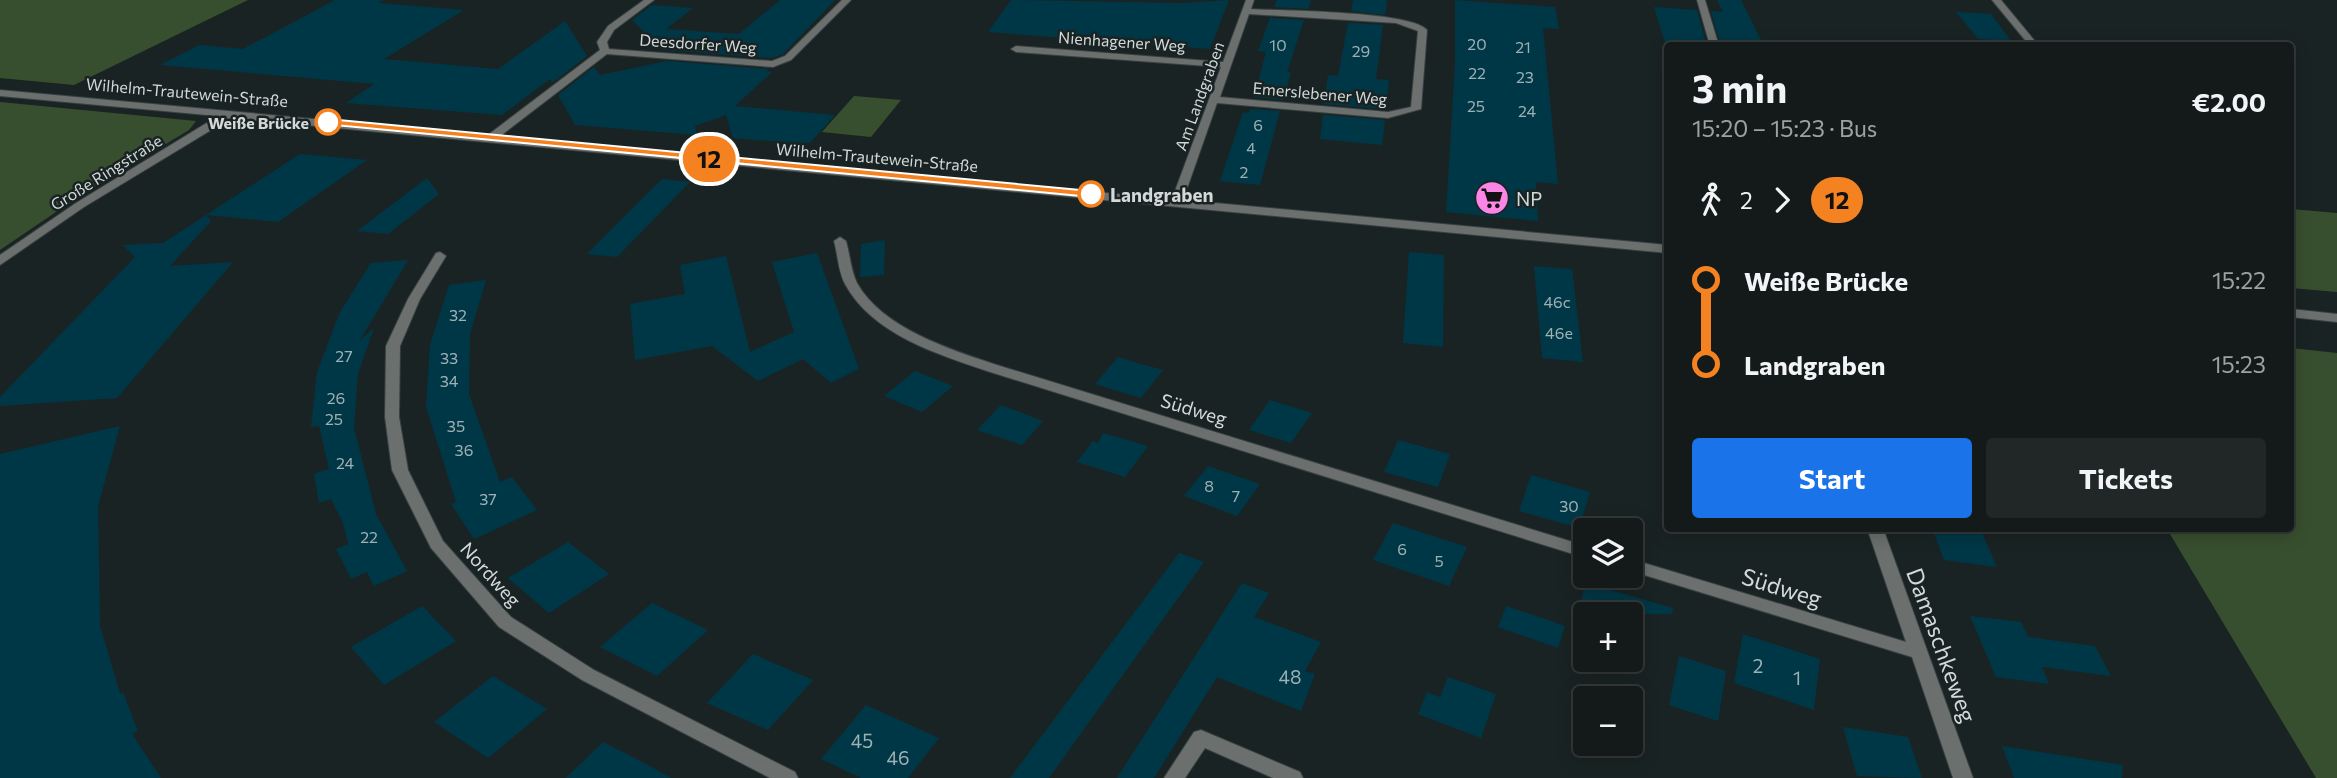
<!DOCTYPE html>
<meta charset="utf-8">
<style>
:root{--surface:#141a1a;--page:#212727;--text:#f1f3f6;--muted:#9da1a2;--line:#333839;--accent:#1a73e8}
body{margin:0;font-family:Commissioner,sans-serif;background:var(--page);color:var(--text);height:100vh;display:flex;flex-direction:column;font-size:26px;white-space:nowrap}
*{box-sizing:border-box;margin:0}
p{font-size:23px;color:var(--muted)}
.icon{flex:none;width:38px;height:38px;fill:none;stroke:currentColor;stroke-width:2;stroke-linecap:round;stroke-linejoin:round}
.map{position:relative;flex:1;overflow:hidden}
.drawer{position:absolute;left:1664px;top:42px;width:630px;height:490px;display:flex;flex-direction:column;background:var(--surface);border-radius:7px;box-shadow:0 4px 18px #0003,0 0 0 2px var(--line)}
.drawer>*{flex:none}
.badge{padding:0 14px;border-radius:23px;font-size:24px;line-height:46px}
.controls{position:absolute;left:1573px;top:518px;display:grid;gap:14px}
.controls a{display:grid;place-items:center;width:70px;height:70px;border-radius:7px;background:var(--surface);box-shadow:0 4px 18px #0003,0 0 0 2px var(--line);font-size:35px}
.map>.badge{position:absolute;translate:-50% -50%;box-shadow:0 0 0 4px #fff}
.legs{display:flex;align-items:center;gap:10px;height:77px;padding:0 28px;font-size:23px}
.legs p{margin-inline-start:auto}
.overview{display:flex;align-items:center;justify-content:space-between;height:119px;padding:0 28px}
h1{font-size:38px;font-weight:700;line-height:52px}
.action{display:flex;gap:14px;margin-top:auto;padding:14px 28px}
.action a{flex:1;height:80px;border-radius:7px;background:var(--accent);color:#fff;font-size:28px;font-weight:700;line-height:80px;text-align:center}
.action a+a{background:var(--page);color:var(--text)}
ul{padding:0 28px;list-style:none}
li{display:flex;align-items:center;gap:24px;height:84px;font-size:26px}
li i{display:grid;place-items:center;width:10px;height:100%;margin:0 9px;background:currentColor}
li i::after{content:'';width:18px;height:18px;margin:-9px;border:5px solid;border-radius:50%;background:var(--surface)}
li p{margin-inline-start:auto}
li:first-child i{background:linear-gradient(#0000 50%,currentColor 0)}
li:last-child i{background:linear-gradient(currentColor 50%,#0000 0)}
.map>svg:first-child{display:block}
.green{fill:#384f2f}
.building{fill:#003746}
.lines{fill:none;stroke-linecap:round;stroke-linejoin:round}
.service-casing{stroke:#384040;stroke-width:2}
.minor-casing{stroke:#384040;stroke-width:2}
.service{fill:#6b6f6d;fill-rule:evenodd}
.minor{fill:#6b6f6d;fill-rule:evenodd}
.line-1{fill:#f58220;stroke:#fff;stroke-width:2}
.stop-1-dot{fill:#fff;stroke:#f58220;stroke-width:3.5}
.labels{text-anchor:middle;dominant-baseline:central;stroke-width:5;stroke-linejoin:round;paint-order:stroke}
.far-street-label{font-size:16px;fill:#d3d9d9;stroke:#1a2323}
.number-label{font-size:16px;fill:#9eb0b4}
.far-stop-label{font-size:16px;font-weight:bold;fill:#d3d9d9;stroke:#1a2323;text-anchor:end}
.stop-label{font-size:19px;font-weight:bold;fill:#d3d9d9;stroke:#1a2323;text-anchor:start}
.poi-label{font-size:19px;fill:#d3d9d9;stroke:#1a2323;text-anchor:start}
.street-label{font-size:19px;fill:#d3d9d9;stroke:#1a2323}
.near-number-label{font-size:19px;fill:#9eb0b4}
.near-street-label{font-size:23px;fill:#d3d9d9;stroke:#1a2323}
</style>
<div class="map">
<svg width="2337" height="778" viewBox="0 0 2337 778">
<rect width="100%" height="100%" fill="#1a2323"/>
<!-- green -->
<g class="green">
<polygon points="0,0 248,0 74,85 0,78"/>
<polygon points="854,96 901,100 871,137 822,132"/>
<polygon points="0,102 196,121 189,130 78,197 0,250"/>
<polygon points="2291,209 2337,213 2337,292 2291,288"/>
<polygon points="2291,348 2337,353 2337,778 2316,778 2167,529 2291,528"/>
</g>
<!-- building -->
<g class="building">
<polygon points="335,0 384,0 378,3 464,10 384,59 498,69 565,21 587,56 552,83 550,79 502,115 346,103 374,84 160,65 199,45 243,49"/>
<polygon points="780,0 835,0 783,54 772,58 662,50 632,20 652,5 693,8 666,29 739,34"/>
<polygon points="1011,0 1183,3 1229,0 1210,49 988,32"/>
<polygon points="1277,0 1311,0 1308,9 1274,7"/>
<polygon points="1353,0 1387,0 1385,15 1351,11"/>
<polygon points="1455,0 1555,7 1559,29 1543,28 1558,184 1536,182 1538,221 1446,212 1455,63"/>
<polygon points="1717,0 1741,0 1764,46 1721,46 1711,11 1723,12"/>
<polygon points="1654,7 1697,10 1707,46 1666,46"/>
<polygon points="1956,12 1991,14 2011,41 1978,39"/>
<polygon points="1270,18 1304,20 1287,72 1291,73 1283,100 1254,97 1266,52 1258,51"/>
<polygon points="1348,23 1383,25 1376,79 1389,80 1386,109 1324,104 1328,75 1338,76"/>
<polygon points="667,61 768,69 766,71 772,72 735,106 835,115 810,143 772,141 733,138 726,115 695,126 697,135 575,125 558,95 594,67 600,75"/>
<polygon points="1250,109 1280,111 1260,185 1220,181 1243,112 1249,113"/>
<polygon points="1323,115 1385,120 1382,145 1320,139"/>
<polygon points="300,154 367,160 278,222 206,215 211,221 170,266 233,262 117,398 0,406 0,397 135,257 123,245 163,243"/>
<polygon points="427,178 439,194 388,234 357,231"/>
<polygon points="662,179 690,182 617,257 587,254"/>
<polygon points="885,240 884,275 860,277 861,244"/>
<polygon points="1409,252 1444,255 1443,347 1403,343"/>
<polygon points="817,253 859,369 831,383 803,359 758,381 712,346 635,360 630,304 685,294 680,265 726,256 750,352 794,332 772,262"/>
<polygon points="408,260 360,340 374,328 358,374 354,428 376,514 407,571 374,586 367,572 351,579 336,549 348,544 343,523 331,499 319,503 314,474 329,469 319,426 311,427 317,372 340,312 371,263"/>
<polygon points="1534,266 1572,269 1583,362 1542,358"/>
<polygon points="486,280 470,334 469,394 500,482 512,477 537,510 474,539 451,504 456,502 426,407 430,345 449,285"/>
<polygon points="1118,357 1141,364 1163,370 1141,398 1095,384"/>
<polygon points="915,371 953,386 922,412 884,396"/>
<polygon points="1270,400 1312,413 1291,443 1249,430"/>
<polygon points="1001,405 1043,421 1022,445 977,430"/>
<polygon points="120,426 98,506 100,626 120,693 123,692 138,731 132,734 161,778 0,778 0,454"/>
<polygon points="1103,433 1148,446 1125,477 1077,462 1093,441 1098,443"/>
<polygon points="1398,440 1450,454 1438,487 1384,472"/>
<polygon points="1208,466 1260,484 1237,516 1184,496"/>
<polygon points="1531,475 1590,492 1579,528 1519,511"/>
<polygon points="1393,523 1467,547 1449,586 1373,560"/>
<polygon points="1932,528 1980,528 1997,567 1944,560"/>
<polygon points="568,542 609,574 549,613 508,578"/>
<polygon points="1179,553 1204,562 1049,778 1010,778"/>
<polygon points="1242,583 1269,593 1254,617 1321,642 1305,671 1315,674 1301,711 1217,677 1154,778 1117,778"/>
<polygon points="1586,583 1673,608 1672,614 1577,614"/>
<polygon points="652,603 708,630 657,676 600,647"/>
<polygon points="422,606 456,641 384,685 351,647"/>
<polygon points="1506,606 1565,626 1558,648 1498,627"/>
<polygon points="1970,616 2021,622 2028,637 2095,646 2111,676 2042,667 2049,684 1996,677"/>
<polygon points="1743,634 1820,659 1814,710 1734,683"/>
<polygon points="753,654 813,680 768,730 707,703"/>
<polygon points="1679,656 1726,671 1718,721 1669,705"/>
<polygon points="493,676 547,709 488,758 434,722"/>
<polygon points="1448,677 1496,694 1481,738 1418,714 1427,692 1440,697"/>
<polygon points="866,705 939,738 908,778 861,778 821,759"/>
<polygon points="1843,727 1908,737 1922,778 1857,776"/>
<polygon points="603,742 633,757 672,778 566,778"/>
<polygon points="2002,746 2123,765 2122,778 2014,778"/>
</g>
<g class="lines">
<!-- service casing -->
<g class="service-casing">
<polygon id="service" points="1201,730 1300,772 1303,778 1273,778 1205,748 1185,778 1164,778 1194,732"/>
</g>
<!-- minor casing -->
<g class="minor-casing">
<g id="minor">
<path d="M644,0h10l-40,30 -7,12 2,7 163,12 13,-5 57,-56h9l-60,60 -18,7 -166,-13 -108,83 673,62 49,-132 -205,-15 -5,-3 5,-3 207,16 23,-62h8l-3,9c31,2 160,2 176,21l-6,79 -33,9 -171,-15 -34,97 485,45v8l-1437,-135 -147,89 -84,58v-10l76,-52 142,-87 -218,-20v-6l488,45 112,-85 -3,-8 11,-16zM1249,14l147,9 22,8 -7,76 -23,5 -168,-15z"/>
<polygon points="1697,0 1705,0 1719,46 1710,46"/>
<polygon points="1992,0 2001,0 2039,46 2030,46"/>
<path d="M840,237l6,4c4,14 5,30 11,42 25,45 94,67 140,82l589,181v12l-599,-187c-50,-17 -115,-37 -142,-87 -7,-13 -7,-29 -11,-43z"/>
<polygon points="440,252 446,256 420,299 400,346 399,417 408,470 443,541 511,617 594,670 795,772 798,778 770,778 582,680 499,627 431,548 392,470 385,417 386,346 408,299 436,253"/>
<polygon points="2291,309 2337,314 2337,322 2291,317"/>
<polygon points="1867,528 1883,528 1973,778 1953,778 1912,657 1631,571 1631,559 1906,642"/>
</g>
</g>
<!-- service -->
<use href="#service" class="service"/>
<!-- minor -->
<use href="#minor" class="minor"/>
</g>
<!-- line-1 -->
<polygon class="line-1" points="328,119 1091,191 1097,194 1091,197 324,124"/>
<!-- icons -->
<defs>
<g id="supermarket-disc" transform="scale(1.75)"><circle r="9.5" fill="#fb86e5" stroke="#1a2323"/><path d="M-6-5.5h2.5l.6 2H6L4.5 2H-2.5L-4.4-4H-6ZM-1.5 3.2a1.3 1.3 0 1 0 .1 0ZM3 3.2a1.3 1.3 0 1 0 .1 0Z" fill="#111"/></g>
</defs>
<g fill-rule="evenodd">
<use href="#supermarket-disc" x="1492" y="198"/>
</g>
<!-- markers -->
<g class="stop-1-dot">
<circle cx="328" cy="122" r="12"/>
<circle cx="1091" cy="194" r="12"/>
</g>
<g class="labels">
<!-- far-street labels -->
<g class="far-street-label">
<text transform="translate(1122 41) rotate(4)">Nienhagener Weg</text>
<text transform="translate(698 43) rotate(4)">Deesdorfer Weg</text>
<text transform="translate(187 92) rotate(5)">Wilhelm-Trautewein-Straße</text>
<text transform="translate(1320 93) rotate(5)">Emerslebener Weg</text>
<text transform="translate(1199 96) rotate(-70)">Am Landgraben</text>
<text transform="translate(877 157) rotate(5)">Wilhelm-Trautewein-Straße</text>
<text transform="translate(106 172) rotate(-32)">Große Ringstraße</text>
</g>
<!-- number labels -->
<g class="number-label">
<text x="1477" y="43">20</text>
<text x="1278" y="44">10</text>
<text x="1523" y="46">21</text>
<text x="1361" y="50">29</text>
<text x="1477" y="72">22</text>
<text x="1525" y="76">23</text>
<text x="1476" y="105">25</text>
<text x="1527" y="110">24</text>
<text x="1258" y="124">6</text>
<text x="1251" y="147">4</text>
<text x="1244" y="171">2</text>
<text x="1557" y="301">46c</text>
<text x="458" y="314">32</text>
<text x="1559" y="332">46e</text>
<text x="344" y="355">27</text>
<text x="449" y="357">33</text>
<text x="449" y="380">34</text>
<text x="336" y="397">26</text>
<text x="334" y="418">25</text>
<text x="456" y="425">35</text>
<text x="464" y="449">36</text>
<text x="345" y="462">24</text>
<text x="1209" y="485">8</text>
<text x="1236" y="495">7</text>
<text x="488" y="498">37</text>
<text x="1569" y="505">30</text>
<text x="369" y="536">22</text>
<text x="1402" y="548">6</text>
<text x="1439" y="560">5</text>
</g>
<!-- far-stop labels -->
<g class="far-stop-label">
<text x="309" y="122">Weiße Brücke</text>
</g>
<!-- stop labels -->
<g class="stop-label">
<text x="1110" y="194">Landgraben</text>
</g>
<!-- poi labels -->
<g class="poi-label">
<text x="1516" y="198">NP</text>
</g>
<!-- street labels -->
<g class="street-label">
<text transform="translate(1194 409) rotate(17)">Südweg</text>
<text transform="translate(491 574) rotate(48)">Nordweg</text>
</g>
<!-- near-number labels -->
<g class="near-number-label">
<text x="1758" y="665">2</text>
<text x="1290" y="676">48</text>
<text x="1797" y="677">1</text>
<text x="862" y="740">45</text>
<text x="898" y="757">46</text>
</g>
<!-- near-street labels -->
<g class="near-street-label">
<text transform="translate(1782 587) rotate(17)">Südweg</text>
<text transform="translate(1942 645) rotate(70)">Damaschkeweg</text>
</g>
</g>
</svg>
<div class="controls">
<a><svg class="icon" aria-label="layers" viewBox="0 0 24 24"><path d="M12 4l9 5-9 5-9-5zM3 14l9 5 9-5"/></svg></a>
<a>+</a>
<a>−</a>
</div>
<b class="badge" style="left:709px;top:159px;background:#f58220;color:#111">12</b>
<section class="drawer">
<div class="overview"><div><h1>3 min</h1><p>15:20 – 15:23 · Bus</p></div><b>€2.00</b></div>
<div class="legs"><svg class="icon" aria-label="walk" viewBox="0 0 24 24"><circle cx="13" cy="4" r="2"/><path d="M13 8l-2 6 4 7M11 14l-3 7M7 12l3-4h3l4 4"/></svg>2<svg class="icon" aria-label="forward" viewBox="0 0 24 24"><path d="M9 5l7 7-7 7"/></svg><b class="badge" style="background:#f58220;color:#111">12</b></div>
<ul>
<li><i style="color:#f58220"></i><b>Weiße Brücke</b><p>15:22</p></li>
<li><i style="color:#f58220"></i><b>Landgraben</b><p>15:23</p></li>
</ul>
<div class="action"><a>Start</a><a>Tickets</a></div>
</section>
</div>
